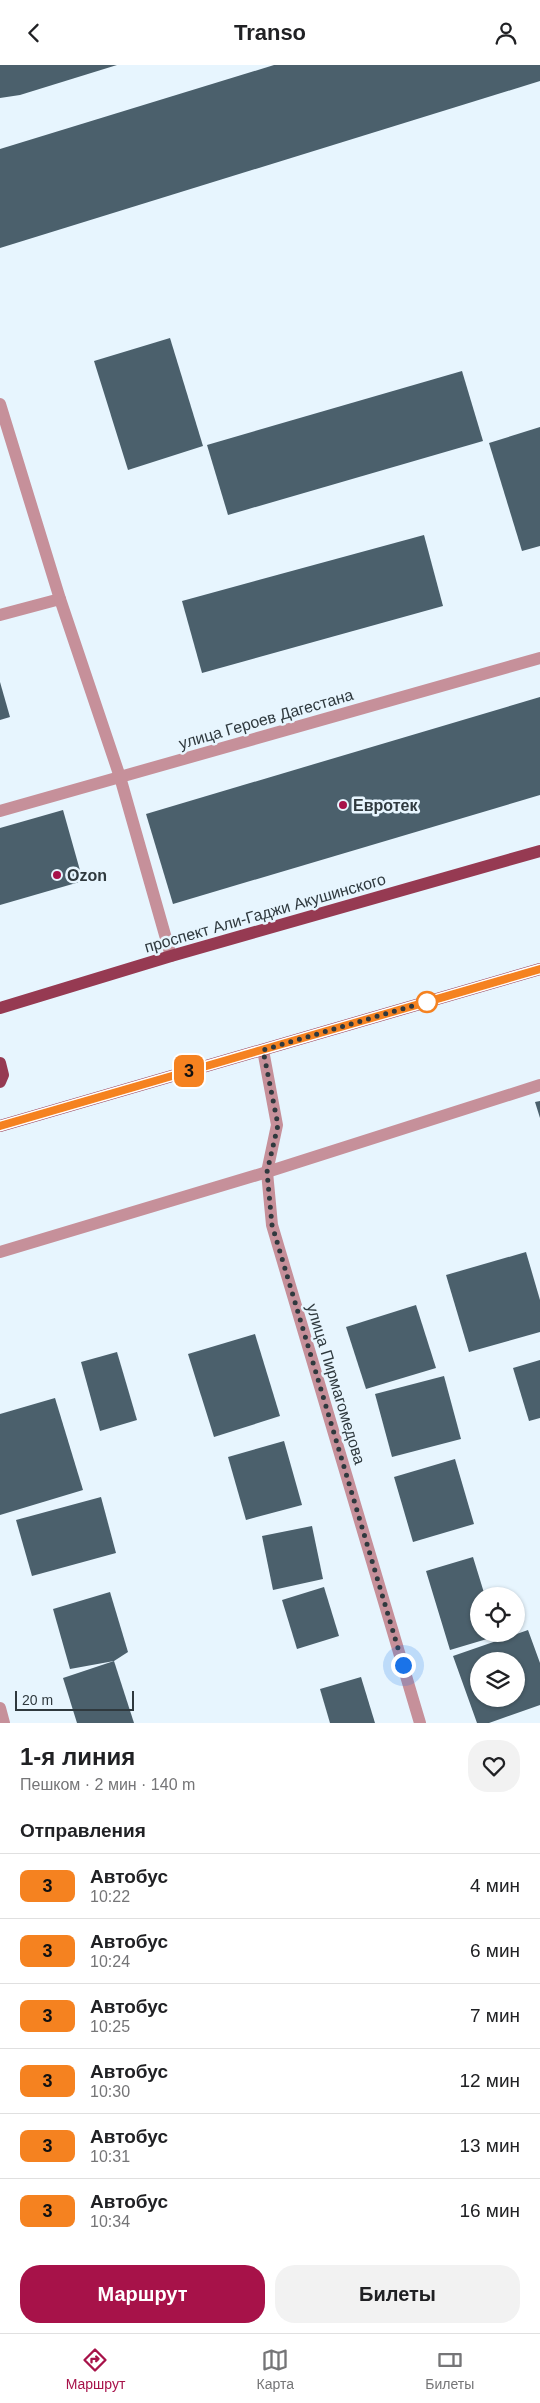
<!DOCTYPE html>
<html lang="ru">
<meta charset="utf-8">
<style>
:root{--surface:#fff;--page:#f2f2f2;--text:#202124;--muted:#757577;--line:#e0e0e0;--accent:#a71249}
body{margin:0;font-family:Arial,sans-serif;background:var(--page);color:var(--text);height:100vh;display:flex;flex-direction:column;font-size:19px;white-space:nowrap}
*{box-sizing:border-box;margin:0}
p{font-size:16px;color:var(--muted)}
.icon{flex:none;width:28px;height:28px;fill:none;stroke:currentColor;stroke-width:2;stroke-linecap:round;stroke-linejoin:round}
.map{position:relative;height:1658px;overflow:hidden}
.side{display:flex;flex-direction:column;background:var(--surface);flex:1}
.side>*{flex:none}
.badge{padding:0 10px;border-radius:8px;font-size:18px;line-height:32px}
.tools{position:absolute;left:470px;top:1522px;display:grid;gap:10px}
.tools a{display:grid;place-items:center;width:55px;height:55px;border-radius:50%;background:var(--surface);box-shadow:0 1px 4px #0004;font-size:25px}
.scale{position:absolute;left:15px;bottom:12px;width:119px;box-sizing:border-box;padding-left:5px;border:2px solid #2f393e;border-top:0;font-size:14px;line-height:18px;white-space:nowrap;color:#2f393e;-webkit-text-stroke:4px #e7f5fe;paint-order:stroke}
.you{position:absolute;width:25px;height:25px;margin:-12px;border:4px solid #fff;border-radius:50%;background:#1a73e8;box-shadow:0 0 0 8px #1a73e833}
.map>.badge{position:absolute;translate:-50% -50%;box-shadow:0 0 0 2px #fff}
h2{padding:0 20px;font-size:19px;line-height:45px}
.round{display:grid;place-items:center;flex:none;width:52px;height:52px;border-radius:20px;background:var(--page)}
.overview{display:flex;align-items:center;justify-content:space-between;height:85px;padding:0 20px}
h1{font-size:24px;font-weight:700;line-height:38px}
.cta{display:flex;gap:10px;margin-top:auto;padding:10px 20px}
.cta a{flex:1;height:58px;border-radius:20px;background:var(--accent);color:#fff;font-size:20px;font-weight:700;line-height:58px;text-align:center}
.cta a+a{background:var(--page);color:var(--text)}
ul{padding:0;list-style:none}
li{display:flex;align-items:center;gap:15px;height:65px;padding:0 20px;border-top:1px solid var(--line)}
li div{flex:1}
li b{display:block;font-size:19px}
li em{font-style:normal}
li .badge{min-width:55px;font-weight:700;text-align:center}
header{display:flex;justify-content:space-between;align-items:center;height:65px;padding:0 20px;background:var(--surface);font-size:22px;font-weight:700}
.tab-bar{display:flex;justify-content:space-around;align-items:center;height:70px;border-top:1px solid var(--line);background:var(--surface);font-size:14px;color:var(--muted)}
.tab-bar a{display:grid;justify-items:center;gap:2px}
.tab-bar .current{color:var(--accent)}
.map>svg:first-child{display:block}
.building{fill:#4b606c;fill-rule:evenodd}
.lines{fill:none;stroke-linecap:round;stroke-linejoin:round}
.service{stroke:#c6909a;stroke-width:12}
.minor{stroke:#c6909a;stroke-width:12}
.primary{stroke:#963a52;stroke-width:12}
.line-casing{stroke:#fff;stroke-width:11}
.line{stroke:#f58220;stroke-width:8}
.walk{stroke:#2f393e;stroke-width:5;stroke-dasharray:0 9}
.poi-dot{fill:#a71249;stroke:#e7f5fe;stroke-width:2}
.stop-dot{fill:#fff;stroke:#f58220;stroke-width:2.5}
.labels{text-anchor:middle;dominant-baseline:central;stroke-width:5;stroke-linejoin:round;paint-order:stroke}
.street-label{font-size:16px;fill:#2f393e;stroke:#e7f5fe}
.poi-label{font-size:16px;font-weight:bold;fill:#2f393e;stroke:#e7f5fe;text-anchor:start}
</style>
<header><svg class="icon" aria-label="back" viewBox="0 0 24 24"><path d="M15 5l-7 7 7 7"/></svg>Transo<svg class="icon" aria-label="person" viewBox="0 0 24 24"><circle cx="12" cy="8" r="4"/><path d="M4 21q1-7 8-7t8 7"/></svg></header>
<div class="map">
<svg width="540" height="1658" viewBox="0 0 540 1658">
<rect width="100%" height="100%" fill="#e7f5fe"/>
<!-- building -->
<g class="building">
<polygon points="0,0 117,0 20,30 0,33"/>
<polygon points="274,0 540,0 540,16 0,183 0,84"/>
<polygon points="170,273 203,381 128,405 94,296"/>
<polygon points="462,306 483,376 228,450 207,380"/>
<polygon points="540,362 540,481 522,486 489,378"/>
<polygon points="424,470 443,541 202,608 182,536"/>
<polygon points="0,617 10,652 0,655"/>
<polygon points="540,632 540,730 173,839 146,749"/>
<polygon points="63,745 83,816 0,840 0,763"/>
<polygon points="540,1036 540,1053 535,1037"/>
<polygon points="526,1187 540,1235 540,1267 469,1287 446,1210"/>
<polygon points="416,1240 436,1303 366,1324 346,1262"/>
<polygon points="255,1269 280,1351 214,1372 188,1289"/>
<polygon points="117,1287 137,1355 100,1366 81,1297"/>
<polygon points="540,1295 540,1353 529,1356 513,1303"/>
<polygon points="444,1311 461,1374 392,1392 375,1329"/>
<polygon points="55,1333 83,1425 0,1450 0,1349"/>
<polygon points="284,1376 302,1440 246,1455 228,1392"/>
<polygon points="455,1394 474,1459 413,1477 394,1412"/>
<polygon points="101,1432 116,1488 32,1511 16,1455"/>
<polygon points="312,1461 323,1514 273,1525 262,1471"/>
<polygon points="473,1492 485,1531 479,1531 479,1569 496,1569 497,1571 450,1585 426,1506"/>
<polygon points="324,1522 339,1571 297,1584 282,1535"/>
<polygon points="110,1527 128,1587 114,1596 70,1604 53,1544"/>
<path d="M528,1565l12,33v42l-51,18h-12l-24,-67zM479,1596h37v38h-37z"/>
<polygon points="114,1596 134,1658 77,1658 63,1613"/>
<polygon points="361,1612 375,1658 330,1658 320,1624"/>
</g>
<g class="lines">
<!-- service -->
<g class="service">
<polyline points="0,550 60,534"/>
<polyline points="120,712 171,891"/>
</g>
<!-- minor -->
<g class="minor">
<polyline points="0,339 60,534 120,712"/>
<polyline points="0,746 540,593"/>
<polyline points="263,985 277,1060 267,1107 272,1160 420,1658"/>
<polyline points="0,1187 267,1107 540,1020"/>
<polyline points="0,1643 4,1658"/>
</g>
<!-- primary -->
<g class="primary">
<polyline points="0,943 171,891 540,786"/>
<polyline points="0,998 3,1010 0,1017"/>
<polyline points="0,1061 540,904"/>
</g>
</g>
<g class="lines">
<!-- line casing -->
<g class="line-casing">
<polyline id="line" points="0,1061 540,904"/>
</g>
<!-- line -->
<use href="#line" class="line"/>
<!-- walk -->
<polyline class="walk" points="403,1600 272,1160 267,1107 278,1060 263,985 429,936 427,937"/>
</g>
<!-- markers -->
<g class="poi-dot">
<circle cx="343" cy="740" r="5"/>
<circle cx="57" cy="810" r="5"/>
</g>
<circle class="stop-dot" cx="427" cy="937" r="10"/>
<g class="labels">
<!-- street labels -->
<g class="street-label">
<text transform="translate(266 654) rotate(-16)">улица Героев Дагестана</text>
<text transform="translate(265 848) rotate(-16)">проспект Али-Гаджи Акушинского</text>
<text transform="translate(336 1319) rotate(73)">улица Пирмагомедова</text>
</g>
<!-- poi labels -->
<g class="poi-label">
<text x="353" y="740">Евротек</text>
<text x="67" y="810">Ozon</text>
</g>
</g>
</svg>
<div class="tools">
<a><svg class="icon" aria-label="locate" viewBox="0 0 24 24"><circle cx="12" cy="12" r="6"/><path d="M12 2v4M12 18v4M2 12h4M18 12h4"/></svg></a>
<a><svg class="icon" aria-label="layers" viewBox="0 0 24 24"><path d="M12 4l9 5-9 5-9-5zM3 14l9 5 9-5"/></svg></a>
</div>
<div class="scale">20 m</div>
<div class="you" style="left:403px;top:1600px"></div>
<b class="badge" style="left:189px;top:1006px;background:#f58220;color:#111">3</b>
</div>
<section class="side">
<div class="overview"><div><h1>1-я линия</h1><p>Пешком · 2 мин · 140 m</p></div><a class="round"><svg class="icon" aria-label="heart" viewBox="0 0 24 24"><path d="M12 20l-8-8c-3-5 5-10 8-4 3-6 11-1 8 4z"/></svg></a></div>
<h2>Отправления</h2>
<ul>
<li><span class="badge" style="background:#f58220;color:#111">3</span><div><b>Автобус</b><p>10:22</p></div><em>4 мин</em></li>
<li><span class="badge" style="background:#f58220;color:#111">3</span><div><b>Автобус</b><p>10:24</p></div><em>6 мин</em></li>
<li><span class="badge" style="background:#f58220;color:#111">3</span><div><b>Автобус</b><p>10:25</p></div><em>7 мин</em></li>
<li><span class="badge" style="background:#f58220;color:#111">3</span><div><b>Автобус</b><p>10:30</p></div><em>12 мин</em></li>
<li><span class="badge" style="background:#f58220;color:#111">3</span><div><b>Автобус</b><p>10:31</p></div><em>13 мин</em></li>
<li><span class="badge" style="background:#f58220;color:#111">3</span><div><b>Автобус</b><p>10:34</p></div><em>16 мин</em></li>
</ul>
<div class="cta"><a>Маршрут</a><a>Билеты</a></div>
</section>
<nav class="tab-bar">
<a class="current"><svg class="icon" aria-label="directions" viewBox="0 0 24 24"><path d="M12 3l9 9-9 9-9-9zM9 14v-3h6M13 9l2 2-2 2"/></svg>Маршрут</a>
<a><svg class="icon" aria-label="map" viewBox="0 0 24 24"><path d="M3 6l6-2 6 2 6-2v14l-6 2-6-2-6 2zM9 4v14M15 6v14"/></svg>Карта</a>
<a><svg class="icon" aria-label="tickets" viewBox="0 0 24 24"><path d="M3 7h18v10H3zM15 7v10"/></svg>Билеты</a>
</nav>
